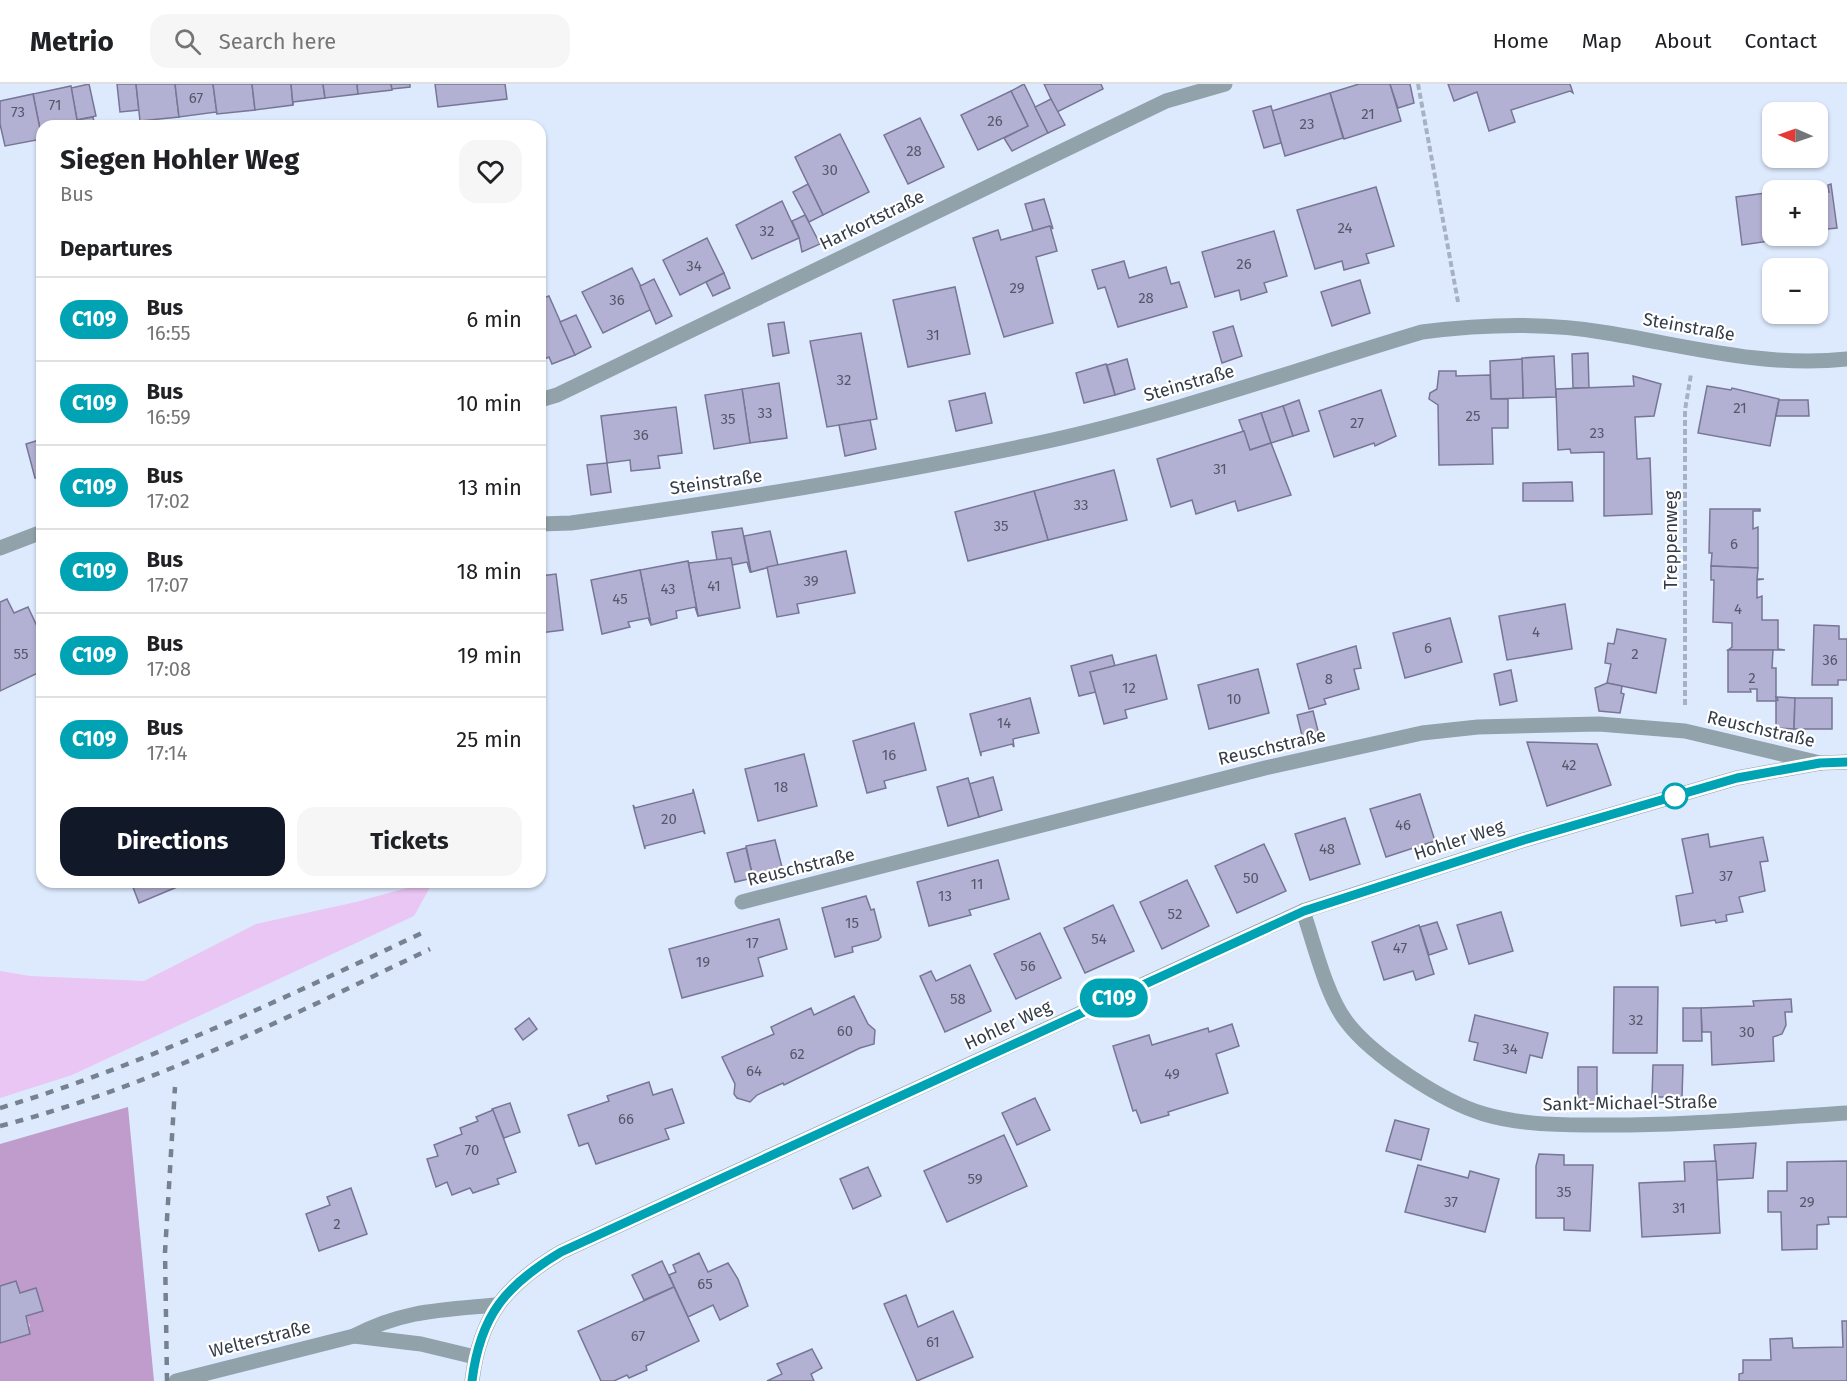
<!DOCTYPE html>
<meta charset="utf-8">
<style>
:root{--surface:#fff;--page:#f6f6f6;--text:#202124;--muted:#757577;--line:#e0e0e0;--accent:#111827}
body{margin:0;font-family:"Fira Sans",sans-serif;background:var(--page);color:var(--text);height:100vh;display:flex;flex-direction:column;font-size:22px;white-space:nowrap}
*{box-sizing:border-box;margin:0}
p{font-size:20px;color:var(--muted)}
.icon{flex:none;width:33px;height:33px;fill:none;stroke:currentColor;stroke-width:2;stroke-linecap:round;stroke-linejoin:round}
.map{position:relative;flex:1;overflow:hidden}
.sheet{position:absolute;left:36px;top:36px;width:510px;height:768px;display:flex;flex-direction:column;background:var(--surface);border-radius:18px;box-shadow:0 2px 4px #0004}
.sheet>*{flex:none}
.badge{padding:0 12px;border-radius:20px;font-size:21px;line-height:39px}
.needle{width:39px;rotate:272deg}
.fabs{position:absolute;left:1762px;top:18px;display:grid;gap:12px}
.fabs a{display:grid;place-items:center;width:66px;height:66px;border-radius:12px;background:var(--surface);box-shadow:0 2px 4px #0004;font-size:30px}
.map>.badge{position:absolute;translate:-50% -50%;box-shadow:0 0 0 3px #fff}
h2{padding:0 24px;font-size:22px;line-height:54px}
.round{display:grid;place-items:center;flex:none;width:63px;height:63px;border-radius:18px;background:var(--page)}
.summary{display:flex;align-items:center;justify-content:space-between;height:102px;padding:0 24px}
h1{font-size:28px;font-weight:700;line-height:45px}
.cta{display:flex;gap:12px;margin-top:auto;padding:12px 24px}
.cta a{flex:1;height:69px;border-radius:18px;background:var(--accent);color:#fff;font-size:24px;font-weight:700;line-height:69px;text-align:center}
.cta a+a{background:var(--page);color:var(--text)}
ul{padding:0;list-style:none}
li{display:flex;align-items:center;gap:18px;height:84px;padding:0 24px;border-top:2px solid var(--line)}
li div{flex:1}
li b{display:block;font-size:22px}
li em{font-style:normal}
li .badge{min-width:66px;font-weight:700;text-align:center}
header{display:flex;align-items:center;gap:36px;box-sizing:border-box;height:84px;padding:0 30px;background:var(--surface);border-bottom:2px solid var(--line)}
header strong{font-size:28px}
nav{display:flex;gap:33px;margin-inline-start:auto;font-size:21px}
.search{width:420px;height:54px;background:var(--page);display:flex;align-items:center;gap:15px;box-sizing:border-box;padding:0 21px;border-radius:18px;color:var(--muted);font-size:22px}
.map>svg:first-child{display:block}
.green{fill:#e9c6f3}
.forest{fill:#bf9ccb}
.building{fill:#b3b1d3;stroke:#787696;stroke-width:1.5}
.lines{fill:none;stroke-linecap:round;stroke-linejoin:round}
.path{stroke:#a6b2c3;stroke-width:4;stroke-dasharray:6 3;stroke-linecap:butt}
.minor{stroke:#91a2aa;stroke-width:15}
.tertiary{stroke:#91a2aa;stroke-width:15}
.rail{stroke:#778291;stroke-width:4.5;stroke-dasharray:8 8;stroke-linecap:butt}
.line-casing{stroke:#fff;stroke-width:14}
.line{stroke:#00a3b4;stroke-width:9}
.stop-dot{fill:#fff;stroke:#00a3b4;stroke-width:3}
.labels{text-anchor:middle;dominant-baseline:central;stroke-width:4.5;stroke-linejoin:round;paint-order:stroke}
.number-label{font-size:15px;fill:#53596b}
.street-label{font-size:18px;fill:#333c48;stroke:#fff}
</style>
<header>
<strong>Metrio</strong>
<div class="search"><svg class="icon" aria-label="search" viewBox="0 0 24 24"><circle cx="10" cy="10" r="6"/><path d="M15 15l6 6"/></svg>Search here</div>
<nav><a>Home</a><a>Map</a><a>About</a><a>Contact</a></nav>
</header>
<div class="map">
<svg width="1847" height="1297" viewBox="0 0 1847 1297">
<rect width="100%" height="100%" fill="#ddeafd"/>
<!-- green -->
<polygon class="green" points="429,798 433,798 414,832 72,991 0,1014 0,887 30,892 144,897 256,840 356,818"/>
<!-- forest -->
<polygon class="forest" points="128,1023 154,1297 0,1297 0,1259 30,1242 26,1232 43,1227 36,1204 20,1209 16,1197 0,1202 0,1060"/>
<!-- building -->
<g class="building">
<polygon points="89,0 96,32 77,36 71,4"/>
<polygon points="117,0 136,0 139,26 120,28"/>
<polygon points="136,0 175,0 179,33 140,37"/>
<polygon points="175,0 213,0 217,30 216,28 179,33"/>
<polygon points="213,0 252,0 255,26 217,30"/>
<polygon points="252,0 291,0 293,21 255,26"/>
<polygon points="291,0 323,0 325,14 293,18 293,21"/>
<polygon points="323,0 357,0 358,10 325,14"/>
<polygon points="357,0 391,0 392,6 358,10"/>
<polygon points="391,0 410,0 410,3 392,5"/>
<polygon points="435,0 505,0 507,15 438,23"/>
<polygon points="1024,0 1048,49 1012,67 1004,54 1028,42 1011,7"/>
<polygon points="1044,0 1101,0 1103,5 1057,28"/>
<polygon points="1359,0 1390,0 1401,37 1344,55 1330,9"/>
<polygon points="1390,0 1410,0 1414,19 1398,24"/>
<polygon points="1448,0 1570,0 1573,9 1570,7 1511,26 1515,38 1489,47 1477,8 1454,17"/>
<polygon points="71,2 77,36 93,33 95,42 42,42 42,55 33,10"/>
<polygon points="1011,7 1028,42 978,66 961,31"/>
<polygon points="1330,9 1343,54 1285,72 1272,27"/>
<polygon points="33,10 42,55 5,62 0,40 0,17"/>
<polygon points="1051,15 1065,41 1048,49 1035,23"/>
<polygon points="1271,22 1281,59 1264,64 1253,27"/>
<polygon points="920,34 944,83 908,100 884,51"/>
<polygon points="840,50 869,108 823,131 795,73"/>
<polygon points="808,100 823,131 809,138 793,108"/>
<polygon points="1831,100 1837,144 1818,146 1818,109 1829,108 1828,101"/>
<polygon points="1376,103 1394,162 1366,170 1369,179 1344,186 1342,177 1315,185 1297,126"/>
<polygon points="1773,108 1773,152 1784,152 1784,155 1742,161 1736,113"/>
<polygon points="1044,115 1053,145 1050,142 1033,147 1025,120"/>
<polygon points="782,117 799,154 752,175 736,141"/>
<polygon points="805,131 820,160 802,168 799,153 792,137"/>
<polygon points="1050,142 1057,167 1036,173 1053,239 1004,253 973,154 998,146 1001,156"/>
<polygon points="1274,147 1287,192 1264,199 1267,208 1241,216 1239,206 1215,213 1202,168"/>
<polygon points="707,154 724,189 680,211 663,176"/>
<polygon points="1124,177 1129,194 1166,183 1171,200 1179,198 1187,223 1118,243 1105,203 1098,205 1092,186"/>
<polygon points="632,184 652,225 603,249 582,208"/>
<polygon points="724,189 730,204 713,212 706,198"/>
<polygon points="654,195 672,232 656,240 640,202"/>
<polygon points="1360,196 1370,229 1332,242 1321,208"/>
<polygon points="955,203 970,270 908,283 893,216"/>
<polygon points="549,212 575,271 552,280 549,273 540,277 540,215"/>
<polygon points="576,231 591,263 575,271 560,238"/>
<polygon points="784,238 789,269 773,272 768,240"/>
<polygon points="1233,242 1242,272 1222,279 1213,248"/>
<polygon points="861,249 877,335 827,343 810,257"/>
<polygon points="1588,269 1589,304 1573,304 1572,270"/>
<polygon points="1554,272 1556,313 1523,314 1522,274"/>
<polygon points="1127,275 1135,305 1115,311 1107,281"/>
<polygon points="1522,275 1523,314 1491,315 1490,277"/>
<polygon points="1106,280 1115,311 1084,319 1076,289"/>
<polygon points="1439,287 1456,287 1456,292 1490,291 1491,315 1508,315 1508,344 1492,344 1493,380 1439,381 1438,321 1429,315 1430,309 1437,305"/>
<polygon points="1633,292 1661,300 1654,332 1635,333 1637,375 1650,374 1652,430 1604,432 1604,368 1571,369 1570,365 1558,366 1556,305 1634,302"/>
<polygon points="779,299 787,354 750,359 742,305"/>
<polygon points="1707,302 1731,306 1732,304 1779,315 1770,362 1698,349"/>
<polygon points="742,305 750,359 714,365 705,311"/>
<polygon points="1381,306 1396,352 1375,362 1374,359 1334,373 1319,327"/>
<polygon points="985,309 992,339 956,347 949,317"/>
<polygon points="1299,316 1309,347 1293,352 1283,322"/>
<polygon points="1779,316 1808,316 1809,332 1776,332"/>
<polygon points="1283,322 1293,352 1271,359 1261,329"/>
<polygon points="676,323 682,369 658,372 660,384 631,387 630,376 607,379 601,332"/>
<polygon points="1261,329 1271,359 1250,366 1239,336"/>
<polygon points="870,336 876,365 845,372 839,341"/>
<polygon points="1244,347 1250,366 1271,359 1291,411 1238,427 1235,417 1196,430 1192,416 1171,423 1157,375"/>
<polygon points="42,355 42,406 38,394 35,394 26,360"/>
<polygon points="607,379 611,408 591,411 587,381"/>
<polygon points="1114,386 1127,436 1048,456 1034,407"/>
<polygon points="1572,398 1573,417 1523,417 1523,399"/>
<polygon points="1034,407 1048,456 968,477 955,428"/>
<polygon points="1710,425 1760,425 1760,427 1753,427 1753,445 1758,443 1758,484 1711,482 1712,469 1709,469"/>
<polygon points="742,444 751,488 750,488 747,478 732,481 731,474 717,476 712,448"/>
<polygon points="770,447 778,481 751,488 744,452"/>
<polygon points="846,467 855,509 797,520 799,529 777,533 767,483"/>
<polygon points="731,474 740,524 698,532 688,477 689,479"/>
<polygon points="688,477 698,532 695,523 676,527 677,534 651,541 640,486"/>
<polygon points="1711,482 1758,484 1757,495 1764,495 1757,496 1757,514 1762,512 1762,536 1778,536 1778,565 1785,566 1728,566 1732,563 1732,539 1713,538 1714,496 1711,496"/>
<polygon points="640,486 651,541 648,534 628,538 630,543 602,550 591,496"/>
<polygon points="556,490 563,546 540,549 540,492"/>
<polygon points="7,515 14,529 28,523 42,553 42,587 0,607 0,518"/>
<polygon points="1565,520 1572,565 1507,576 1499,532"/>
<polygon points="1450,534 1462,578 1405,594 1393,549"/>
<polygon points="1814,541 1839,542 1839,555 1847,555 1847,596 1838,596 1838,601 1812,601"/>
<polygon points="1617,545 1666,555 1656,609 1607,599 1611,580 1605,579 1608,559 1614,560"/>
<polygon points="1356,562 1361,584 1354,585 1359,605 1324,615 1326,620 1309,625 1297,580"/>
<polygon points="1728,566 1773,566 1772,584 1776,584 1776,616 1778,617 1757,617 1757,605 1750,605 1751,608 1728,608"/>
<polygon points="1112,571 1115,582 1090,588 1096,608 1079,612 1071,582"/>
<polygon points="1156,571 1167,615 1125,626 1127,634 1104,640 1090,588"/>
<polygon points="1258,585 1269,629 1209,645 1198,601"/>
<polygon points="1511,586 1517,617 1500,621 1494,590"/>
<polygon points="1607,599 1622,602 1621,609 1624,610 1620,629 1599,627 1595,604"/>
<polygon points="1776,613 1795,614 1794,645 1776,644 1776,617 1778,616"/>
<polygon points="1030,614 1039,649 1013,655 1014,663 1012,660 981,668 981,672 970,630"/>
<polygon points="1795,614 1832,614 1832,645 1794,645"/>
<polygon points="1313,627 1320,655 1304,660 1297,631"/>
<polygon points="914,639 926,686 884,697 886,704 867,709 853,657"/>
<polygon points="1527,658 1597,660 1611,701 1547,722"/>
<polygon points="804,670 817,722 758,737 745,685"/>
<polygon points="993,693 1002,726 979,733 969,700"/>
<polygon points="968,694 979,733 948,742 937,703"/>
<polygon points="693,705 705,750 703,747 645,762 645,765 633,721 635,724 693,709"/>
<polygon points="1420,710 1435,757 1386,773 1370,725"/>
<polygon points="1345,734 1360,780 1310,796 1295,750"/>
<polygon points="1708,750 1710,763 1763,753 1768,777 1760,778 1765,807 1739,813 1743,828 1726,831 1727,837 1716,839 1715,836 1681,842 1676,812 1693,809 1682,755"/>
<polygon points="775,756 783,787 753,794 746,762"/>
<polygon points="1264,760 1286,807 1237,829 1215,782"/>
<polygon points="746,764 753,794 735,798 727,769"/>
<polygon points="998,776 1009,815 969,826 971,831 929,842 917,798"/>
<polygon points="1187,796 1209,842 1162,865 1140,818"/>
<polygon points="131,798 175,798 177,803 139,819"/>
<polygon points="866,812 871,826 874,825 881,853 878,856 852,863 853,868 835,873 822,824"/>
<polygon points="1113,821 1134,867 1085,889 1064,844"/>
<polygon points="1501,828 1513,867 1469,880 1457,841"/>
<polygon points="779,835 787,865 758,874 763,892 682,914 669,865"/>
<polygon points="1437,838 1447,865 1429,871 1420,843"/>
<polygon points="1419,841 1434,890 1416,896 1413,887 1384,896 1372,858"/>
<polygon points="1040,849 1061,894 1016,915 994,870"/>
<polygon points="970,881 991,927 945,948 920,892 931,887 936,897"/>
<polygon points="1614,903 1658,903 1657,969 1613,969"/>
<polygon points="854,912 868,940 875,946 874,960 860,964 784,1001 783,999 757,1011 750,1018 737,1014 734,1010 735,1000 722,973 774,950 771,943 811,924 814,931"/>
<polygon points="1791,915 1792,928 1785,928 1786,941 1782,950 1773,953 1774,977 1712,981 1711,948 1702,948 1701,924 1754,922 1753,917"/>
<polygon points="1683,924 1701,924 1702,957 1683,957"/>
<polygon points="1475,931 1548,949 1542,974 1530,971 1526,989 1474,976 1478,959 1469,957"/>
<polygon points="529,934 537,945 523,956 515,945"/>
<polygon points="1232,940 1239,962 1216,970 1228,1009 1168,1028 1169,1031 1141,1039 1136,1026 1133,1027 1113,962 1149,951 1152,961 1208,944 1209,948"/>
<polygon points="1653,981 1683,981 1682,1013 1652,1013"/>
<rect x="1578" y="983" width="19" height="35"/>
<polygon points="649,998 653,1011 672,1005 684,1039 665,1045 669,1055 596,1080 588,1059 579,1062 568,1031 609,1017 607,1012"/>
<polygon points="1035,1014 1050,1046 1017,1061 1002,1029"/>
<polygon points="510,1019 520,1048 504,1054 492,1025"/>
<polygon points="493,1026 516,1088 497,1095 499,1100 473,1109 470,1104 452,1111 447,1098 436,1103 427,1075 438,1072 434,1061 462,1050 460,1044 478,1037 476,1033"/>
<polygon points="1395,1036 1429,1045 1421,1076 1386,1067"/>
<polygon points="1004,1051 1027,1102 947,1138 924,1087"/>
<polygon points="1756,1059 1753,1094 1717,1096 1714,1061"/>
<polygon points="1539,1070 1564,1071 1564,1081 1593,1081 1590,1147 1564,1146 1564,1134 1536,1134 1536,1082"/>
<polygon points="1716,1077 1720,1149 1642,1153 1639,1099 1685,1097 1684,1078"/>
<polygon points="1847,1077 1847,1133 1828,1133 1829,1140 1817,1141 1817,1165 1782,1166 1781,1128 1768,1128 1768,1107 1787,1107 1787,1078"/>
<polygon points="1418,1081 1468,1094 1470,1087 1499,1095 1485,1148 1405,1128"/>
<polygon points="868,1083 881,1112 853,1125 840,1095"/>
<polygon points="351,1104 367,1150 319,1167 306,1130 330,1121 327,1113"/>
<polygon points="699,1169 708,1188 728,1179 738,1195 748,1222 720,1236 713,1221 688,1233 669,1191 676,1188 673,1181"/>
<polygon points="662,1177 674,1203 644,1216 632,1191"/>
<polygon points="16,1197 20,1209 36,1204 43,1227 26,1232 30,1250 0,1259 0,1202"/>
<polygon points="674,1203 699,1257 646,1282 647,1286 629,1294 627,1291 614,1297 601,1297 578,1247"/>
<polygon points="906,1211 918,1243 953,1227 973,1273 917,1297 884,1220"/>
<polygon points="1842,1237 1847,1237 1847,1297 1739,1297 1739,1290 1743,1289 1743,1276 1771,1276 1770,1255 1792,1254 1793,1264 1843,1263"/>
<polygon points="812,1265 822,1284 811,1290 814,1297 767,1297 782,1290 777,1280"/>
</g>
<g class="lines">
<!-- path -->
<g class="path">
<polyline points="1418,0 1458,218"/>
<polyline points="1685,621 1685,326 1691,290"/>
</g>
<!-- minor -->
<g class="minor">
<polyline points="540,316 557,311 1166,17 1225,0"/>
<path d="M540,440l31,-1c160,-22 319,-48 477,-82 127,-28 250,-72 374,-109 62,-8 125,-10 186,1 79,13 158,35 239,26"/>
<polyline points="0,464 42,448"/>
<polyline points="742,818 1265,684 1422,649 1478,643 1599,640 1685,647 1820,679"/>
<path d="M1303,827c11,32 23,84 43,110 26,35 97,81 138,93 37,11 75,11 113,11 83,1 167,-7 250,-12"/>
</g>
<!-- tertiary -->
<g class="tertiary">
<polyline points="354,1252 421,1260 475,1273"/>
<path d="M176,1297l178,-45c49,-26 88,-26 142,-31"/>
<path d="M472,1297c8,-66 34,-96 89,-129l742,-341 221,-71 213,-62 83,-15 27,-1"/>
</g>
<!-- rail -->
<g class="rail">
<path d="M0,1024c147,-44 284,-110 422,-175"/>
<path d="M0,1042c151,-39 290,-110 430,-177"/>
<polyline points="167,1297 165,1168 175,1003"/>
</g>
</g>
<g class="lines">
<!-- line casing -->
<g class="line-casing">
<path id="line" d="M472,1297c8,-66 34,-96 89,-129l743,-341 220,-71 213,-62 83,-15 27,-1"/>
</g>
<!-- line -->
<use href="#line" class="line"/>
</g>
<!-- markers -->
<circle class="stop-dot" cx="1675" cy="712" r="12"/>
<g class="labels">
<!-- number labels -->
<g class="number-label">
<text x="196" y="14">67</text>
<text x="55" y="21">71</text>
<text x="18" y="28">73</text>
<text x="1368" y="30">21</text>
<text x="995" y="37">26</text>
<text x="1307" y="40">23</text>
<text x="914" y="67">28</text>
<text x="830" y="86">30</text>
<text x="1345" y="144">24</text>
<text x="767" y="147">32</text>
<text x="1244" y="180">26</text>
<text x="694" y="182">34</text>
<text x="1017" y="204">29</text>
<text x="1146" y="214">28</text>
<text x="617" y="216">36</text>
<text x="933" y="251">31</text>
<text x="844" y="296">32</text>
<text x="1740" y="324">21</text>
<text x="765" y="329">33</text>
<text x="1473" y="332">25</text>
<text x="728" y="335">35</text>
<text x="1357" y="339">27</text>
<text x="1597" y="349">23</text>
<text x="641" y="351">36</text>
<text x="1220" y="385">31</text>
<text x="1081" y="421">33</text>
<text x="1001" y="442">35</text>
<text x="1734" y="460">6</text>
<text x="811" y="497">39</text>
<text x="714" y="502">41</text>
<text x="668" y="505">43</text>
<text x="620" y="515">45</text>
<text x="1738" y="525">4</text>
<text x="1536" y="548">4</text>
<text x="1428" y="564">6</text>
<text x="21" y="570">55</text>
<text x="1635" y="570">2</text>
<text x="1830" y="576">36</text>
<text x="1752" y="594">2</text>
<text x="1329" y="595">8</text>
<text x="1129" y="604">12</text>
<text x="1234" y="615">10</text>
<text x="1004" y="639">14</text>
<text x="889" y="671">16</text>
<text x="1569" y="681">42</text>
<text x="781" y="703">18</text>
<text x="669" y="735">20</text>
<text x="1403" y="741">46</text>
<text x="1327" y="765">48</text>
<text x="1726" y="792">37</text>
<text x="1251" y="794">50</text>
<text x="977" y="800">11</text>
<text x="945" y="812">13</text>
<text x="1175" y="830">52</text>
<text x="852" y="839">15</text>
<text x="1099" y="855">54</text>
<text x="752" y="859">17</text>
<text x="1400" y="864">47</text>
<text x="703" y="878">19</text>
<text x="1028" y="882">56</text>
<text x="958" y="915">58</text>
<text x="1636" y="936">32</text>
<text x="845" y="947">60</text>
<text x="1747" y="948">30</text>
<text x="1510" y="965">34</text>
<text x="797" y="970">62</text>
<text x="754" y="987">64</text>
<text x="1172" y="990">49</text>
<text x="626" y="1035">66</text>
<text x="472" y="1066">70</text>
<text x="975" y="1095">59</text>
<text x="1564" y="1108">35</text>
<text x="1451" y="1118">37</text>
<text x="1807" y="1118">29</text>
<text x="1679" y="1124">31</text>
<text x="337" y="1140">2</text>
<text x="705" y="1200">65</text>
<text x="638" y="1252">67</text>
<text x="933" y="1258">61</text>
</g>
<!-- street labels -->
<g class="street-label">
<text transform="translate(872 136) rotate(-26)">Harkortstraße</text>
<text transform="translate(1689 243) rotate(10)">Steinstraße</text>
<text transform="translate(1189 299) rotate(-16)">Steinstraße</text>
<text transform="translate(716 398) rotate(-8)">Steinstraße</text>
<text transform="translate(1671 456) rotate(-90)">Treppenweg</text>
<text transform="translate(1761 645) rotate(13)">Reuschstraße</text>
<text transform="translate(1272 663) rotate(-13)">Reuschstraße</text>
<text transform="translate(1459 756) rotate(-18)">Hohler Weg</text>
<text transform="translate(801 783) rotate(-14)">Reuschstraße</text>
<text transform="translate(1008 941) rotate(-25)">Hohler Weg</text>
<text transform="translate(1630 1019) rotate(-1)">Sankt-Michael-Straße</text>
<text transform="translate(260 1255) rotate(-14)">Welterstraße</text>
</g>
</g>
</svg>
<div class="fabs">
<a><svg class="needle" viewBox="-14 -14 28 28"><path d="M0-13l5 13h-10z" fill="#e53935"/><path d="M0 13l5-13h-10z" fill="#757577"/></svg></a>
<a>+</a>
<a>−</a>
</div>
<b class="badge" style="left:1114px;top:914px;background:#00a3b4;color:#fff">C109</b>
<section class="sheet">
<div class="summary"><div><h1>Siegen Hohler Weg</h1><p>Bus</p></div><a class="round"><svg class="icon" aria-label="heart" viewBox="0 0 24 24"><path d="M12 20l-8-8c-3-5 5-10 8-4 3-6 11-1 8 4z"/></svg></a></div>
<h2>Departures</h2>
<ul>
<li><span class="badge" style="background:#00a3b4;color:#fff">C109</span><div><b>Bus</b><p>16:55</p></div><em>6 min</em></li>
<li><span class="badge" style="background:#00a3b4;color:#fff">C109</span><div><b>Bus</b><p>16:59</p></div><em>10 min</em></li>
<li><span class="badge" style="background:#00a3b4;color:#fff">C109</span><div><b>Bus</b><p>17:02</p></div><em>13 min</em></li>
<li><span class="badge" style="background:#00a3b4;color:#fff">C109</span><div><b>Bus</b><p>17:07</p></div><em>18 min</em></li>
<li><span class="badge" style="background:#00a3b4;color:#fff">C109</span><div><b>Bus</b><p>17:08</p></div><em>19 min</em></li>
<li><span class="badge" style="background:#00a3b4;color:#fff">C109</span><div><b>Bus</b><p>17:14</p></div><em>25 min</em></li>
</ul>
<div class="cta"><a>Directions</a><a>Tickets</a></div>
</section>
</div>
